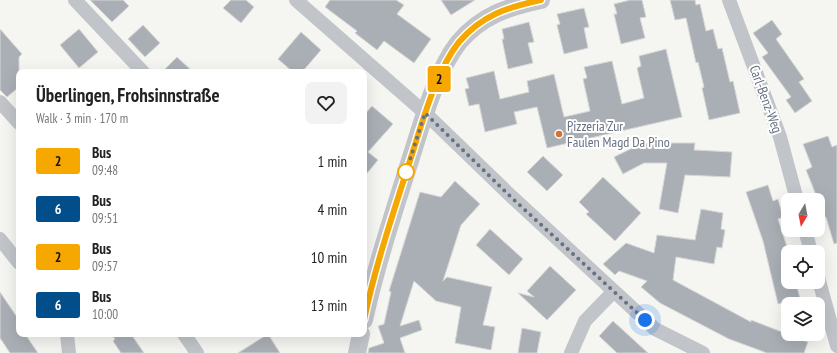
<!DOCTYPE html>
<meta charset="utf-8">
<style>
:root{--surface:#fff;--page:#f2f2f2;--text:#222;--muted:#767676}
body{margin:0;font-family:"PT Sans Narrow",sans-serif;background:var(--page);color:var(--text);height:100vh;display:flex;flex-direction:column;font-size:15px;white-space:nowrap}
*{box-sizing:border-box;margin:0}
p{font-size:13px;color:var(--muted)}
.icon{flex:none;width:22px;height:22px;fill:none;stroke:currentColor;stroke-width:2;stroke-linecap:round;stroke-linejoin:round}
.map{position:relative;flex:1;overflow:hidden}
.sheet{position:absolute;left:16px;top:69px;width:351px;height:268px;display:flex;flex-direction:column;background:var(--surface);border-radius:8px;box-shadow:0 4px 16px #0002}
.sheet>*{flex:none}
.badge{padding:0 8px;border-radius:3px;font-size:14px;line-height:26px}
.needle{width:26px;rotate:190deg}
.fabs{position:absolute;left:781px;top:193px;display:grid;gap:8px}
.fabs a{display:grid;place-items:center;width:44px;height:44px;border-radius:8px;background:var(--surface);box-shadow:0 4px 16px #0002;font-size:20px}
.you{position:absolute;width:20px;height:20px;margin:-10px;border:3px solid #fff;border-radius:50%;background:#1a73e8;box-shadow:0 0 0 6px #1a73e833}
.map>.badge{position:absolute;translate:-50% -50%;box-shadow:0 0 0 2px #fff}
.round{display:grid;place-items:center;flex:none;width:42px;height:42px;border-radius:8px;background:var(--page)}
.head{display:flex;align-items:center;justify-content:space-between;height:68px;padding:0 20px}
h1{font-size:19px;font-weight:700;line-height:30px}
ul{padding:0;list-style:none}
li{display:flex;align-items:center;gap:12px;height:48px;padding:0 20px}
li div{flex:1}
li b{display:block;font-size:15px}
li em{font-style:normal}
li .badge{min-width:44px;font-weight:700;text-align:center}
.map>svg:first-child{display:block}
.building{fill:#aaafb6;stroke:#d7d7d5}
.lines{fill:none;stroke-linecap:round;stroke-linejoin:round}
.minor{stroke:#c1c4c8;stroke-width:14}
.tertiary{stroke:#c1c4c8;stroke-width:18}
.line-casing{stroke:#fff;stroke-width:9}
.line{stroke:#f6a801;stroke-width:6}
.walk{stroke:#677181;stroke-width:4;stroke-dasharray:0 7.2}
.poi-dot{fill:#d77231;stroke:#fff;stroke-width:1.5}
.stop-dot{fill:#fff;stroke:#f6a801;stroke-width:2}
.labels{text-anchor:middle;dominant-baseline:central;stroke-width:4;stroke-linejoin:round;paint-order:stroke}
.street-label{font-size:14px;fill:#677181;stroke:#fff}
.poi-label{font-size:14px;fill:#677181;stroke:#fff;text-anchor:start}
</style>
<div class="map">
<svg width="837" height="353" viewBox="0 0 837 353">
<rect width="100%" height="100%" fill="#f5f6f2"/>
<!-- building -->
<g class="building">
<polygon points="90,0 123,0 129,6 112,22"/>
<polygon points="231,0 246,0 254,7 241,23 223,8"/>
<polygon points="330,0 396,0 404,5 397,14 431,39 414,63 384,41 377,50 355,33 357,31 325,7"/>
<polygon points="441,0 475,0 451,15"/>
<polygon points="630,0 642,0 646,17 640,18 645,38 621,44 614,14 617,14 614,4"/>
<polygon points="670,0 695,0 696,5 700,4 706,31 713,29 718,49 722,48 730,82 733,81 740,113 709,120 702,88 704,87 698,62 696,63 686,18 675,20"/>
<polygon points="584,8 589,27 584,28 588,48 564,54 557,25 560,24 557,14"/>
<polygon points="772,20 782,34 776,39 804,79 799,82 812,101 795,113 786,100 791,97 762,57 768,53 753,33"/>
<polygon points="529,22 534,42 528,43 533,63 508,69 502,39 504,39 502,29"/>
<polygon points="143,25 160,43 145,57 128,39"/>
<polygon points="0,29 22,54 19,57 19,87 7,97 0,90"/>
<polygon points="79,29 98,52 79,68 60,45"/>
<polygon points="301,32 321,50 302,72 293,72 278,59"/>
<polygon points="666,49 682,117 547,148 537,107 514,112 517,124 485,132 479,104 469,106 465,89 469,88 466,78 494,71 500,99 529,92 527,81 554,74 564,117 590,111 583,79 587,78 584,67 612,61 622,104 644,98 637,68 641,66 639,56"/>
<polygon points="177,57 193,72 162,72"/>
<polygon points="372,106 393,124 368,152 378,160 364,177 364,115"/>
<polygon points="828,136 832,147 837,145 837,243 834,244 826,217 821,218 818,200 806,170 812,167 803,144"/>
<polygon points="643,143 695,143 694,150 732,152 730,177 685,175 678,213 659,209 667,163 644,163 623,174 614,157"/>
<polygon points="543,156 563,175 547,191 527,172"/>
<polygon points="603,177 641,213 615,241 586,214 589,212 579,202"/>
<polygon points="455,181 480,204 461,225 443,281 447,277 492,287 483,325 495,327 491,350 455,343 461,307 436,301 414,281 400,326 419,320 422,330 400,338 405,353 368,353 369,348 384,343 378,326 384,324 391,292 389,291 420,192 441,197"/>
<polygon points="768,185 773,201 778,199 783,217 778,219 788,250 788,282 796,282 800,299 778,304 763,241 746,192"/>
<polygon points="701,209 723,213 721,229 725,230 722,248 717,247 714,264 676,257 673,280 751,322 751,320 808,342 804,353 767,353 729,339 660,303 641,287 647,281 619,271 615,275 603,264 626,243 654,253 657,235 695,240"/>
<polygon points="490,229 523,259 509,275 476,245"/>
<polygon points="550,266 576,290 547,320 518,293 534,297 527,291"/>
<polygon points="0,292 19,320 19,334 25,334 38,353 10,353 0,338"/>
<polygon points="613,321 648,353 617,353 599,336"/>
<polygon points="522,328 541,332 537,353 518,353"/>
<polygon points="111,334 131,334 144,353 121,353 113,341 115,339"/>
<polygon points="268,334 280,353 238,353"/>
</g>
<g class="lines">
<!-- minor -->
<g class="minor">
<polyline points="75,0 143,72"/>
<polyline points="296,0 425,113 512,197 655,329 703,353"/>
<polyline points="729,0 780,137 797,200"/>
<polyline points="0,102 19,123"/>
<polyline points="805,230 811,252"/>
<polyline points="0,239 19,263"/>
<polyline points="818,277 837,346"/>
<polyline points="67,334 69,353"/>
<polyline points="184,334 197,353"/>
<polyline points="571,353 585,321 613,292"/>
</g>
<!-- tertiary -->
<g class="tertiary">
<path d="M364,320c13,-58 32,-115 50,-172 10,-32 24,-80 45,-106 23,-27 49,-35 82,-42"/>
<polyline points="357,353 361,334"/>
</g>
</g>
<g class="lines">
<!-- line casing -->
<g class="line-casing">
<path id="line" d="M364,320c12,-58 32,-115 50,-172 10,-32 24,-80 45,-106 23,-27 49,-35 82,-42"/>
</g>
<!-- line -->
<use href="#line" class="line"/>
<!-- walk -->
<polyline class="walk" points="406,172 425,113 512,198 645,320"/>
</g>
<!-- markers -->
<circle class="poi-dot" cx="559" cy="134" r="4"/>
<circle class="stop-dot" cx="406" cy="172" r="8"/>
<g class="labels">
<!-- street labels -->
<g class="street-label">
<text transform="translate(766 99) rotate(70)">Carl-Benz-Weg</text>
</g>
<!-- poi labels -->
<g class="poi-label">
<text x="567" y="126">Pizzeria Zur<tspan x="567" dy="16">Faulen Magd Da Pino</tspan></text>
</g>
</g>
</svg>
<div class="fabs">
<a><svg class="needle" viewBox="-14 -14 28 28"><path d="M0-13l5 13h-10z" fill="#e53935"/><path d="M0 13l5-13h-10z" fill="#767676"/></svg></a>
<a><svg class="icon" aria-label="locate" viewBox="0 0 24 24"><circle cx="12" cy="12" r="6"/><path d="M12 2v4M12 18v4M2 12h4M18 12h4"/></svg></a>
<a><svg class="icon" aria-label="layers" viewBox="0 0 24 24"><path d="M12 4l9 5-9 5-9-5zM3 14l9 5 9-5"/></svg></a>
</div>
<div class="you" style="left:645px;top:320px"></div>
<b class="badge" style="left:439px;top:79px;background:#f6a801;color:#111">2</b>
<section class="sheet">
<div class="head"><div><h1>Überlingen, Frohsinnstraße</h1><p>Walk · 3 min · 170 m</p></div><a class="round"><svg class="icon" aria-label="heart" viewBox="0 0 24 24"><path d="M12 20l-8-8c-3-5 5-10 8-4 3-6 11-1 8 4z"/></svg></a></div>
<ul>
<li><span class="badge" style="background:#f6a801;color:#111">2</span><div><b>Bus</b><p>09:48</p></div><em>1 min</em></li>
<li><span class="badge" style="background:#024e8a;color:#fff">6</span><div><b>Bus</b><p>09:51</p></div><em>4 min</em></li>
<li><span class="badge" style="background:#f6a801;color:#111">2</span><div><b>Bus</b><p>09:57</p></div><em>10 min</em></li>
<li><span class="badge" style="background:#024e8a;color:#fff">6</span><div><b>Bus</b><p>10:00</p></div><em>13 min</em></li>
</ul>
</section>
</div>
